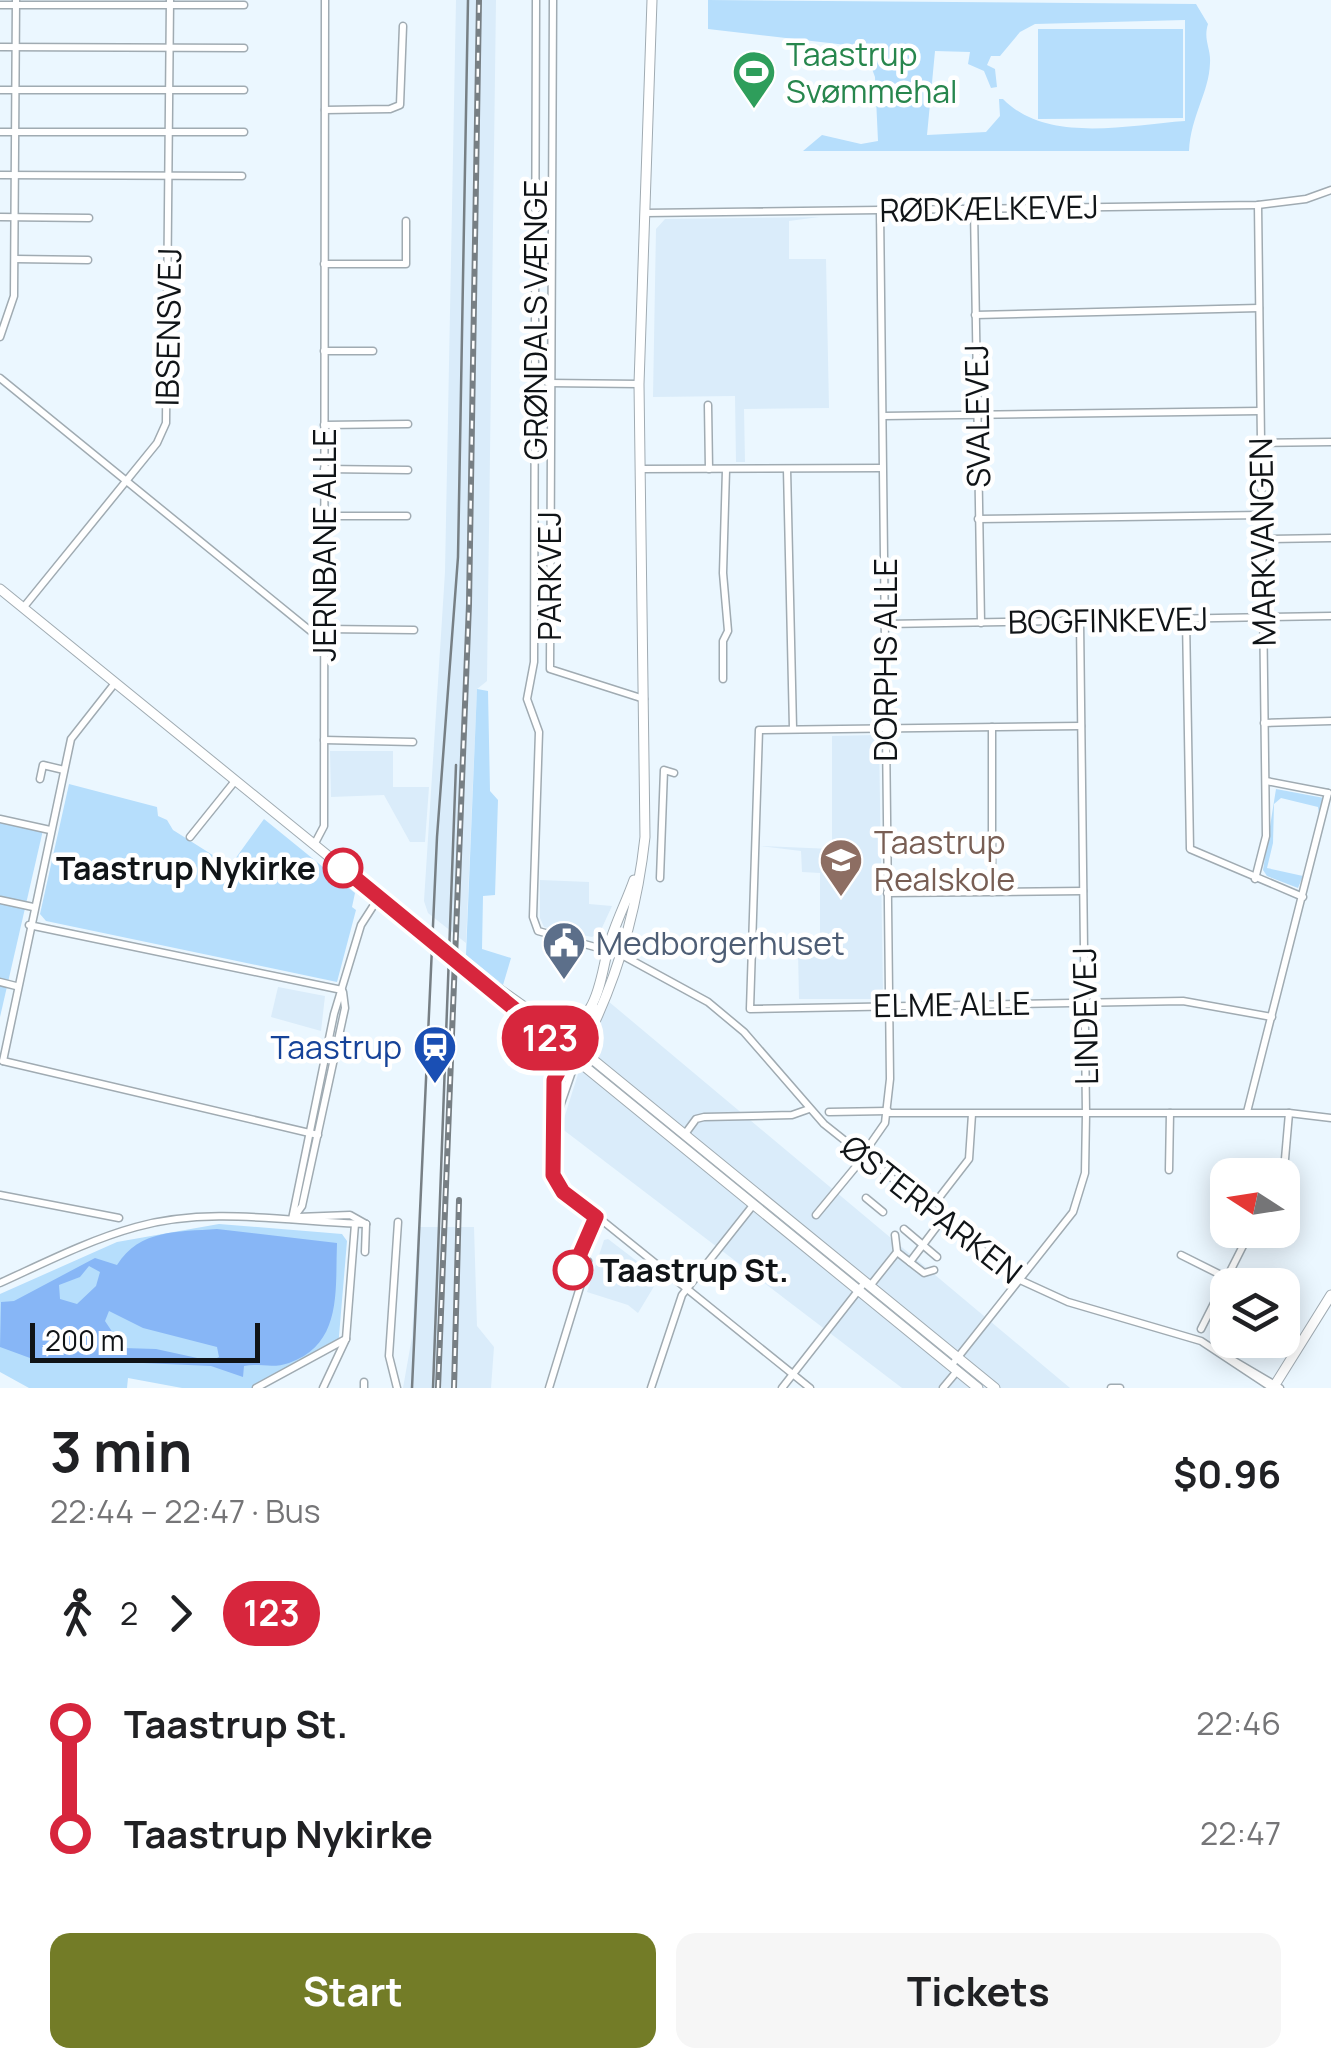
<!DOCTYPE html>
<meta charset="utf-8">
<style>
:root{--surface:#fff;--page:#f6f6f6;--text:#202124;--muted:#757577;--accent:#737c27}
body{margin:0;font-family:Manrope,sans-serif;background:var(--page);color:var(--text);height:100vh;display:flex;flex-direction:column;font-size:38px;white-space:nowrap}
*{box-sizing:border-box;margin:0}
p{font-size:32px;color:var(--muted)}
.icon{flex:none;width:55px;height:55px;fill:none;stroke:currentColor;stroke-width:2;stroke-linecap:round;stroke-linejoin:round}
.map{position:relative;height:1388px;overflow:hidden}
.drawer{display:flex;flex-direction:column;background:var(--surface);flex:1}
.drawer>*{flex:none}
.badge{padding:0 20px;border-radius:32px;font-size:35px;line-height:65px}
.needle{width:65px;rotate:282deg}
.buttons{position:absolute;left:1210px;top:1158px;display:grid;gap:20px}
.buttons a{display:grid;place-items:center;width:90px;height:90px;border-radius:20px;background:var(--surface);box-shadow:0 5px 25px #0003;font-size:50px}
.scale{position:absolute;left:30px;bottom:25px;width:230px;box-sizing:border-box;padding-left:10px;border:5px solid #101417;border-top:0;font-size:28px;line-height:35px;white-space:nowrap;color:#101417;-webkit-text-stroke:8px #fff;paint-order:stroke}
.map>.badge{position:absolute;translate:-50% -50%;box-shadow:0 0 0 5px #fff}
.legs{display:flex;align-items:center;gap:15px;height:110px;padding:0 50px;font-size:32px}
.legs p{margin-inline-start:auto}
.head{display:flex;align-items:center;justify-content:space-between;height:170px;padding:0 50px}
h1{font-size:55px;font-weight:700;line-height:75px}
.cta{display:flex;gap:20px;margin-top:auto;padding:20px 50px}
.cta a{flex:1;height:115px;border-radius:20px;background:var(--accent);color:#fff;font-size:40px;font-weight:700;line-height:115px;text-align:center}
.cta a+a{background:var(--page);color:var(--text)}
ul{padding:0 50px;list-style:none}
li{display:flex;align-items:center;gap:35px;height:110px;font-size:38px}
li i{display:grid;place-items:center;width:15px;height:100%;margin:0 12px;background:currentColor}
li i::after{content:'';width:25px;height:25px;margin:-12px;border:8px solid;border-radius:50%;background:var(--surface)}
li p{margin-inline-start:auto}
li:first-child i{background:linear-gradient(#0000 50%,currentColor 0)}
li:last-child i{background:linear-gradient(currentColor 50%,#0000 0)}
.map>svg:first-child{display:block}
.built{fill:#daecfa}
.green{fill:#b6defc;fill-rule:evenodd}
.water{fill:#87b6f6;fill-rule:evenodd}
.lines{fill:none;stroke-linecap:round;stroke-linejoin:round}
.street-casing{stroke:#a0abb2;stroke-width:9}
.secondary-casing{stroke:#a0abb2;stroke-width:11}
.street{stroke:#fff;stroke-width:6}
.secondary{stroke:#fff;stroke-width:9}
.tram{stroke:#777f84;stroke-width:2.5}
.rail-casing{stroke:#777f84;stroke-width:6}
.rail{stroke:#fff;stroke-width:2.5;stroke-dasharray:8;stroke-linecap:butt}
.line-1-casing{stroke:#fff;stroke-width:22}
.line-1{stroke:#d7263d;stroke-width:15}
.stop-1-dot{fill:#fff;stroke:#d7263d;stroke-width:5}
.labels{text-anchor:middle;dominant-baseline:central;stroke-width:9;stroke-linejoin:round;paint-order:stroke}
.leisure-label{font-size:32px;fill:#27864d;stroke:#fff;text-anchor:start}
.street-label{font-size:32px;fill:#101417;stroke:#fff}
.education-label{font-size:32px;fill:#785e54;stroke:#fff;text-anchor:start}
.stop-label{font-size:32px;font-weight:bold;fill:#101417;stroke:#fff;text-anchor:end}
.service-label{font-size:32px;fill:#4e5e75;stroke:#fff;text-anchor:start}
.transit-label{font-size:32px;fill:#164399;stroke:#fff;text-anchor:end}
</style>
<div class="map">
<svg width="1331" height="1388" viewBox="0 0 1331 1388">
<rect width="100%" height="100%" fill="#ebf7ff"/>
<!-- built -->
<g class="built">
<polygon points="456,0 496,0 487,681 477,689 466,943 428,913 424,901 445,572"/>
<polygon points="819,217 789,221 789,259 826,259 829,408 744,409 745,462 736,462 735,396 653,397 656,229 665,219"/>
<polygon points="875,735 879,738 883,994 877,999 799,999 798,951 816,950 816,936 820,935 820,873 802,872 801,851 760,846 832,849 832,736"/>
<polygon points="330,751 393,751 393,787 429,787 425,842 410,842 384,795 331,797"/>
<polygon points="540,880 589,882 589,904 612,906 600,932 592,937 544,927 540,918"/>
<polygon points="278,987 325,996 321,1031 271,1017"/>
<polygon points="608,1001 1070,1388 902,1388 561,1128 584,1055"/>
<polygon points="418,1227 474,1227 477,1326 494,1347 491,1388 403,1388 412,1337"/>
<polygon points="608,1239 659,1278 638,1313 628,1305 587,1292 604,1240"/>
</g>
<!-- green -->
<g class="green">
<path d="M708,0l488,4 12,20c-5,16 3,24 2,39 -1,30 -19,52 -21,88h-386l19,-16 39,9 17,-3 -3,-64 -11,-30 -156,-18zM1185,20v101c-57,4 -138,23 -182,-22h-4l1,17 -14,16 -59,3 8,-84 35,1 -2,12 16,7 7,17 6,-1 -2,-18 -8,-4 4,-9h9l20,-24 15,-8z"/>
<polygon points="1038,29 1183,29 1183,118 1038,119"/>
<polygon points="477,689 488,691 490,791 498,800 495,895 483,896 482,949 511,958 503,985 466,955"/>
<polygon points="69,784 157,807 158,816 167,820 173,830 230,866 264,819 355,893 352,907 356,910 337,982 46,921 40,914"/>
<polygon points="1276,789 1324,798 1319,814 1318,807 1281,798 1274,804 1273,843 1267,868 1303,876 1298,888 1267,876 1263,870"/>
<polygon points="0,821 43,830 0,1017"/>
<polygon points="219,1224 342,1234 347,1241 338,1348 254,1388 182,1388 128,1378 127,1388 29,1388 0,1372 0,1294 117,1242"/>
</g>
<!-- water -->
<path class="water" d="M217,1229l120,14c-2,47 6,101 -48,120 -16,6 -30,0 -45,3l-1,11 -32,-11 -181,-8 -30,-11 1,-45 13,-1 81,-43 22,7c23,-36 60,-33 100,-36zM89,1266l11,6 -4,14 -19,18 -17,-5 -1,-14 21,-8zM109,1311l34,17 74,19 2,10 -8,4 -55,-12 -33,-1 -18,-27z"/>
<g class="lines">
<!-- street casing -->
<g class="street-casing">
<g id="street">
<polyline points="536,0 534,662 527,699 539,732 533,917 538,931 620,954 708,1002 744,1032 824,1124 1020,1280 1068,1302 1201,1341 1272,1388"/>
<polyline points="553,0 550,669 644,699"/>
<polyline points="0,5 244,5"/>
<polyline points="0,47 244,48"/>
<polyline points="0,90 244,90"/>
<polyline points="325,110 390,109 400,105 403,26"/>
<polyline points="0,132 244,132"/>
<polyline points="0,175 242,176"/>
<polyline points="974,209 981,623"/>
<polyline points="645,213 1258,205 1306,199 1331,190"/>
<polyline points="0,217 89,218"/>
<polyline points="15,259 88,260"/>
<polyline points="324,264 406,264 406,221"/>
<polyline points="975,315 1259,308"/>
<polyline points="0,337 14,296 16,0"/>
<polyline points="324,351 373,351"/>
<polyline points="0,378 313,633 324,635"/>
<polyline points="548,383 639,384"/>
<polyline points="708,405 709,469"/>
<polyline points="883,416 1260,411"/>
<polyline points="324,425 408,424"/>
<polyline points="1261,443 1331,442"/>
<polyline points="324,469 408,470"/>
<polyline points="640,469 882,468"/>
<polyline points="787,469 793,728"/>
<polyline points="324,516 407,516"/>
<polyline points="978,519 1262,515"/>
<polyline points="1262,539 1331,538"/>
<polyline points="23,608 157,443 166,423 170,0"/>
<polyline points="1186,619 1190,849 1303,897"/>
<polyline points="886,624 1331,616"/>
<polyline points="324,629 414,630"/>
<polyline points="723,679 723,641 728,631 723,573 726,470"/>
<polyline points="1264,723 1331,721"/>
<polyline points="1081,726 759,730 750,1009 1183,1001 1272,1017"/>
<polyline points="992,727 992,892"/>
<polyline points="324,740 413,742"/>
<polyline points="40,779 43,765 64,770"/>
<polyline points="1266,781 1328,793"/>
<polyline points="0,819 50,830"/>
<polyline points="190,837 235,781"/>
<polyline points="314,845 324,826 325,0"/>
<polyline points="660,878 664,770 674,773"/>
<polyline points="1255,879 1266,836 1258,205"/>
<polyline points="887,893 1083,891"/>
<polyline points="0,900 33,907"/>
<polyline points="29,925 342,990"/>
<polyline points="0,982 16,986"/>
<polyline points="568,1053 554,1084 552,1161 557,1184 810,1388"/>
<polyline points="3,1061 71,739 115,683"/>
<polyline points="3,1061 318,1135"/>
<polyline points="829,1112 888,1111"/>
<polyline points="1247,1112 1328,793"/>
<polyline points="888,1113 1289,1113 1331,1118"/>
<polyline points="557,1115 577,1057"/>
<polyline points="685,1134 696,1119 704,1117 792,1115 809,1109"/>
<polyline points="862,1156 885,1123 890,1079 880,209"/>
<polyline points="1169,1170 1170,1113"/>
<polyline points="1278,1175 1285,1159 1289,1113"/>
<polyline points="0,1195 119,1218"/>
<polyline points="866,1198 883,1212"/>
<polyline points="935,1203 969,1159 972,1114"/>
<polyline points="816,1215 863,1158"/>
<polyline points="294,1217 302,1206 345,1008 343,992"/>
<polyline points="298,1217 350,1215 366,1224"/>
<polyline points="292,1219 334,1014 361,925 379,897"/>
<polyline points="904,1229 937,1257"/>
<polyline points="365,1252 366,1224"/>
<polyline points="897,1252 924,1273 934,1270"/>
<polyline points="1181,1255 1227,1278"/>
<polyline points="910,1262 941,1221"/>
<path d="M0,1283c44,-20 89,-43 136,-56 75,-21 154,-5 230,-3"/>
<polyline points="870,1286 897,1252 895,1235"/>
<polyline points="1201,1329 1251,1230"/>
<polyline points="1231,1359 1280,1388"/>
<polyline points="951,1366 1073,1212 1085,1173 1086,1114 1080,621"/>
<polyline points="256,1388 346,1339"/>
<polyline points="323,1388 346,1339 355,1224"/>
<polyline points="364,1388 364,1382"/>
<polyline points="397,1388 389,1356 398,1222"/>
<polyline points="549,1388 588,1261 578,1252"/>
<polyline points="651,1388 682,1295 754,1204"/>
<polyline points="782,1388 865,1282"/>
<polyline points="943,1388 958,1370"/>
<polyline points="1111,1388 1120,1388"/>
</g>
</g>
<!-- secondary casing -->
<g class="secondary-casing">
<g id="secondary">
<polyline points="0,589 445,951 553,1027 995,1388"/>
<polyline points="508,1004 978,1388"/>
<path d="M554,1027c44,2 46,-49 54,-78 6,-24 18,-46 26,-69"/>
<polyline points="572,1047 594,1008"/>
<path d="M580,1052c35,-66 57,-141 65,-215l-6,-453 13,-384"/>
<polyline points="1273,1388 1331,1295"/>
</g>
</g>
<!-- street -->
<use href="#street" class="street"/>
<!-- secondary -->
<use href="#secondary" class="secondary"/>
<!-- tram -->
<g class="tram">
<polyline points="412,1388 437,837 458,557 468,0"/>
<polyline points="433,1388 456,765"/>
</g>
<!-- rail casing -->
<g class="rail-casing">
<g id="rail">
<polyline points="438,1388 469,604 479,0"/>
<polyline points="454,1388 459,1200"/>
</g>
</g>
<!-- rail -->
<use href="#rail" class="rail"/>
</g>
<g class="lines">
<!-- line-1 casing -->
<g class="line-1-casing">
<polyline id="line-1" points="343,868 568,1053 554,1080 553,1175 563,1192 596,1217 573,1270"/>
</g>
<!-- line-1 -->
<use href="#line-1" class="line-1"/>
</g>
<!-- icons -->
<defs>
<g id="stadium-pin" transform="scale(2.25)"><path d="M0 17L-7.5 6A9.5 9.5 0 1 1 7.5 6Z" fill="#2e9e5b" stroke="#fff"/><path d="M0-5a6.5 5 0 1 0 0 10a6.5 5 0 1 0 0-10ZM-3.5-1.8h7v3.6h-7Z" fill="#fff"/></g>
<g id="school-pin" transform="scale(2.25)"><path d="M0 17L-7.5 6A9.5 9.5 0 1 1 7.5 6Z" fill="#8d6e63" stroke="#fff"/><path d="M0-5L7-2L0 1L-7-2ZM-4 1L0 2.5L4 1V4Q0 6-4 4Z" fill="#fff"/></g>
<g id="civic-pin" transform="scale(2.25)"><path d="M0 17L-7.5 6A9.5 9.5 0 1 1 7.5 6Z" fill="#5c6f8a" stroke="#fff"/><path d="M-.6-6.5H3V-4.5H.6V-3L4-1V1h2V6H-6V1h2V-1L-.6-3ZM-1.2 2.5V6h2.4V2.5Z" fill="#fff"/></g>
<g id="station-pin" transform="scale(2.25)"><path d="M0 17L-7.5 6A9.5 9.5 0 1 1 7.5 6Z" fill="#1a4fb4" stroke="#fff"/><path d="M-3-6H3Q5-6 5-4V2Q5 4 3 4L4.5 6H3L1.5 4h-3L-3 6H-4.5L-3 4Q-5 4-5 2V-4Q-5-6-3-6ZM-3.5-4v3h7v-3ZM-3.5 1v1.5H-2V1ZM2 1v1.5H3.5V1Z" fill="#fff"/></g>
</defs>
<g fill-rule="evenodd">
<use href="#stadium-pin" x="754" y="72"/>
<use href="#school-pin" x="841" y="860"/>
<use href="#civic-pin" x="564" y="943"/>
<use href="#station-pin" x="435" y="1047"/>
</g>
<!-- markers -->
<g class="stop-1-dot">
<circle cx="343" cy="868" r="18"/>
<circle cx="573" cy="1270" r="18"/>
</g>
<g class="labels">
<!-- leisure labels -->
<g class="leisure-label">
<text x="786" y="54">Taastrup<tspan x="786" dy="37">Svømmehal</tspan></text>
</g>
<!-- street labels -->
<g class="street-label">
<text transform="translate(989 208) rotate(-1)">RØDKÆLKEVEJ</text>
<text transform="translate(535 320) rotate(-90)">GRØNDALS VÆNGE</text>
<text transform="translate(168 327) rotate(-89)">IBSENSVEJ</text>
<text transform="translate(977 416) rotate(-91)">SVALEVEJ</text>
<text transform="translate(1262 542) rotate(-91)">MARKVANGEN</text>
<text transform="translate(324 545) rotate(-90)">JERNBANE ALLE</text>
<text transform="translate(549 576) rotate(-90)">PARKVEJ</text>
<text transform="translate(1108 620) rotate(-1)">BOGFINKEVEJ</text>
<text transform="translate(885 660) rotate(-90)">DORPHS ALLE</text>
<text transform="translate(952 1004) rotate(-1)">ELME ALLE</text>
<text transform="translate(1085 1016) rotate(-91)">LINDEVEJ</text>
<text transform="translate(932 1209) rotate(38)">ØSTERPARKEN</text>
</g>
<!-- education labels -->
<g class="education-label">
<text x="874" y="842">Taastrup<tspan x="874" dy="37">Realskole</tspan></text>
</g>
<!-- stop labels -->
<g class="stop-label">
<text x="316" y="868">Taastrup Nykirke</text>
<text x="600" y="1270" text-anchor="start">Taastrup St.</text>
</g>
<!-- service labels -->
<g class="service-label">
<text x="596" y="943">Medborgerhuset</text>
</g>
<!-- transit labels -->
<g class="transit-label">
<text x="402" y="1047">Taastrup</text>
</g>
</g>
</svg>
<div class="buttons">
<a><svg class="needle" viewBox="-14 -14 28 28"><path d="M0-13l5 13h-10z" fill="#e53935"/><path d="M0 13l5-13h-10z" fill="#757577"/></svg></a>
<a><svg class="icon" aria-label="layers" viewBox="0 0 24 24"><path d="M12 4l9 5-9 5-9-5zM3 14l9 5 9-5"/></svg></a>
</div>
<div class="scale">200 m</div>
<b class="badge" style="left:550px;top:1038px;background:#d7263d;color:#fff">123</b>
</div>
<section class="drawer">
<div class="head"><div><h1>3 min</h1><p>22:44 – 22:47 · Bus</p></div><b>$0.96</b></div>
<div class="legs"><svg class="icon" aria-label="walk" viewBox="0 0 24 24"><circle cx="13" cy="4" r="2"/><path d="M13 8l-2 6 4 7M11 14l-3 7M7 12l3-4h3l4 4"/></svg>2<svg class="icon" aria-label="forward" viewBox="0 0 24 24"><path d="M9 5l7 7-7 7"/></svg><b class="badge" style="background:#d7263d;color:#fff">123</b></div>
<ul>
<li><i style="color:#d7263d"></i><b>Taastrup St.</b><p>22:46</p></li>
<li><i style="color:#d7263d"></i><b>Taastrup Nykirke</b><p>22:47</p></li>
</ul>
<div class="cta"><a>Start</a><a>Tickets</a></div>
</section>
